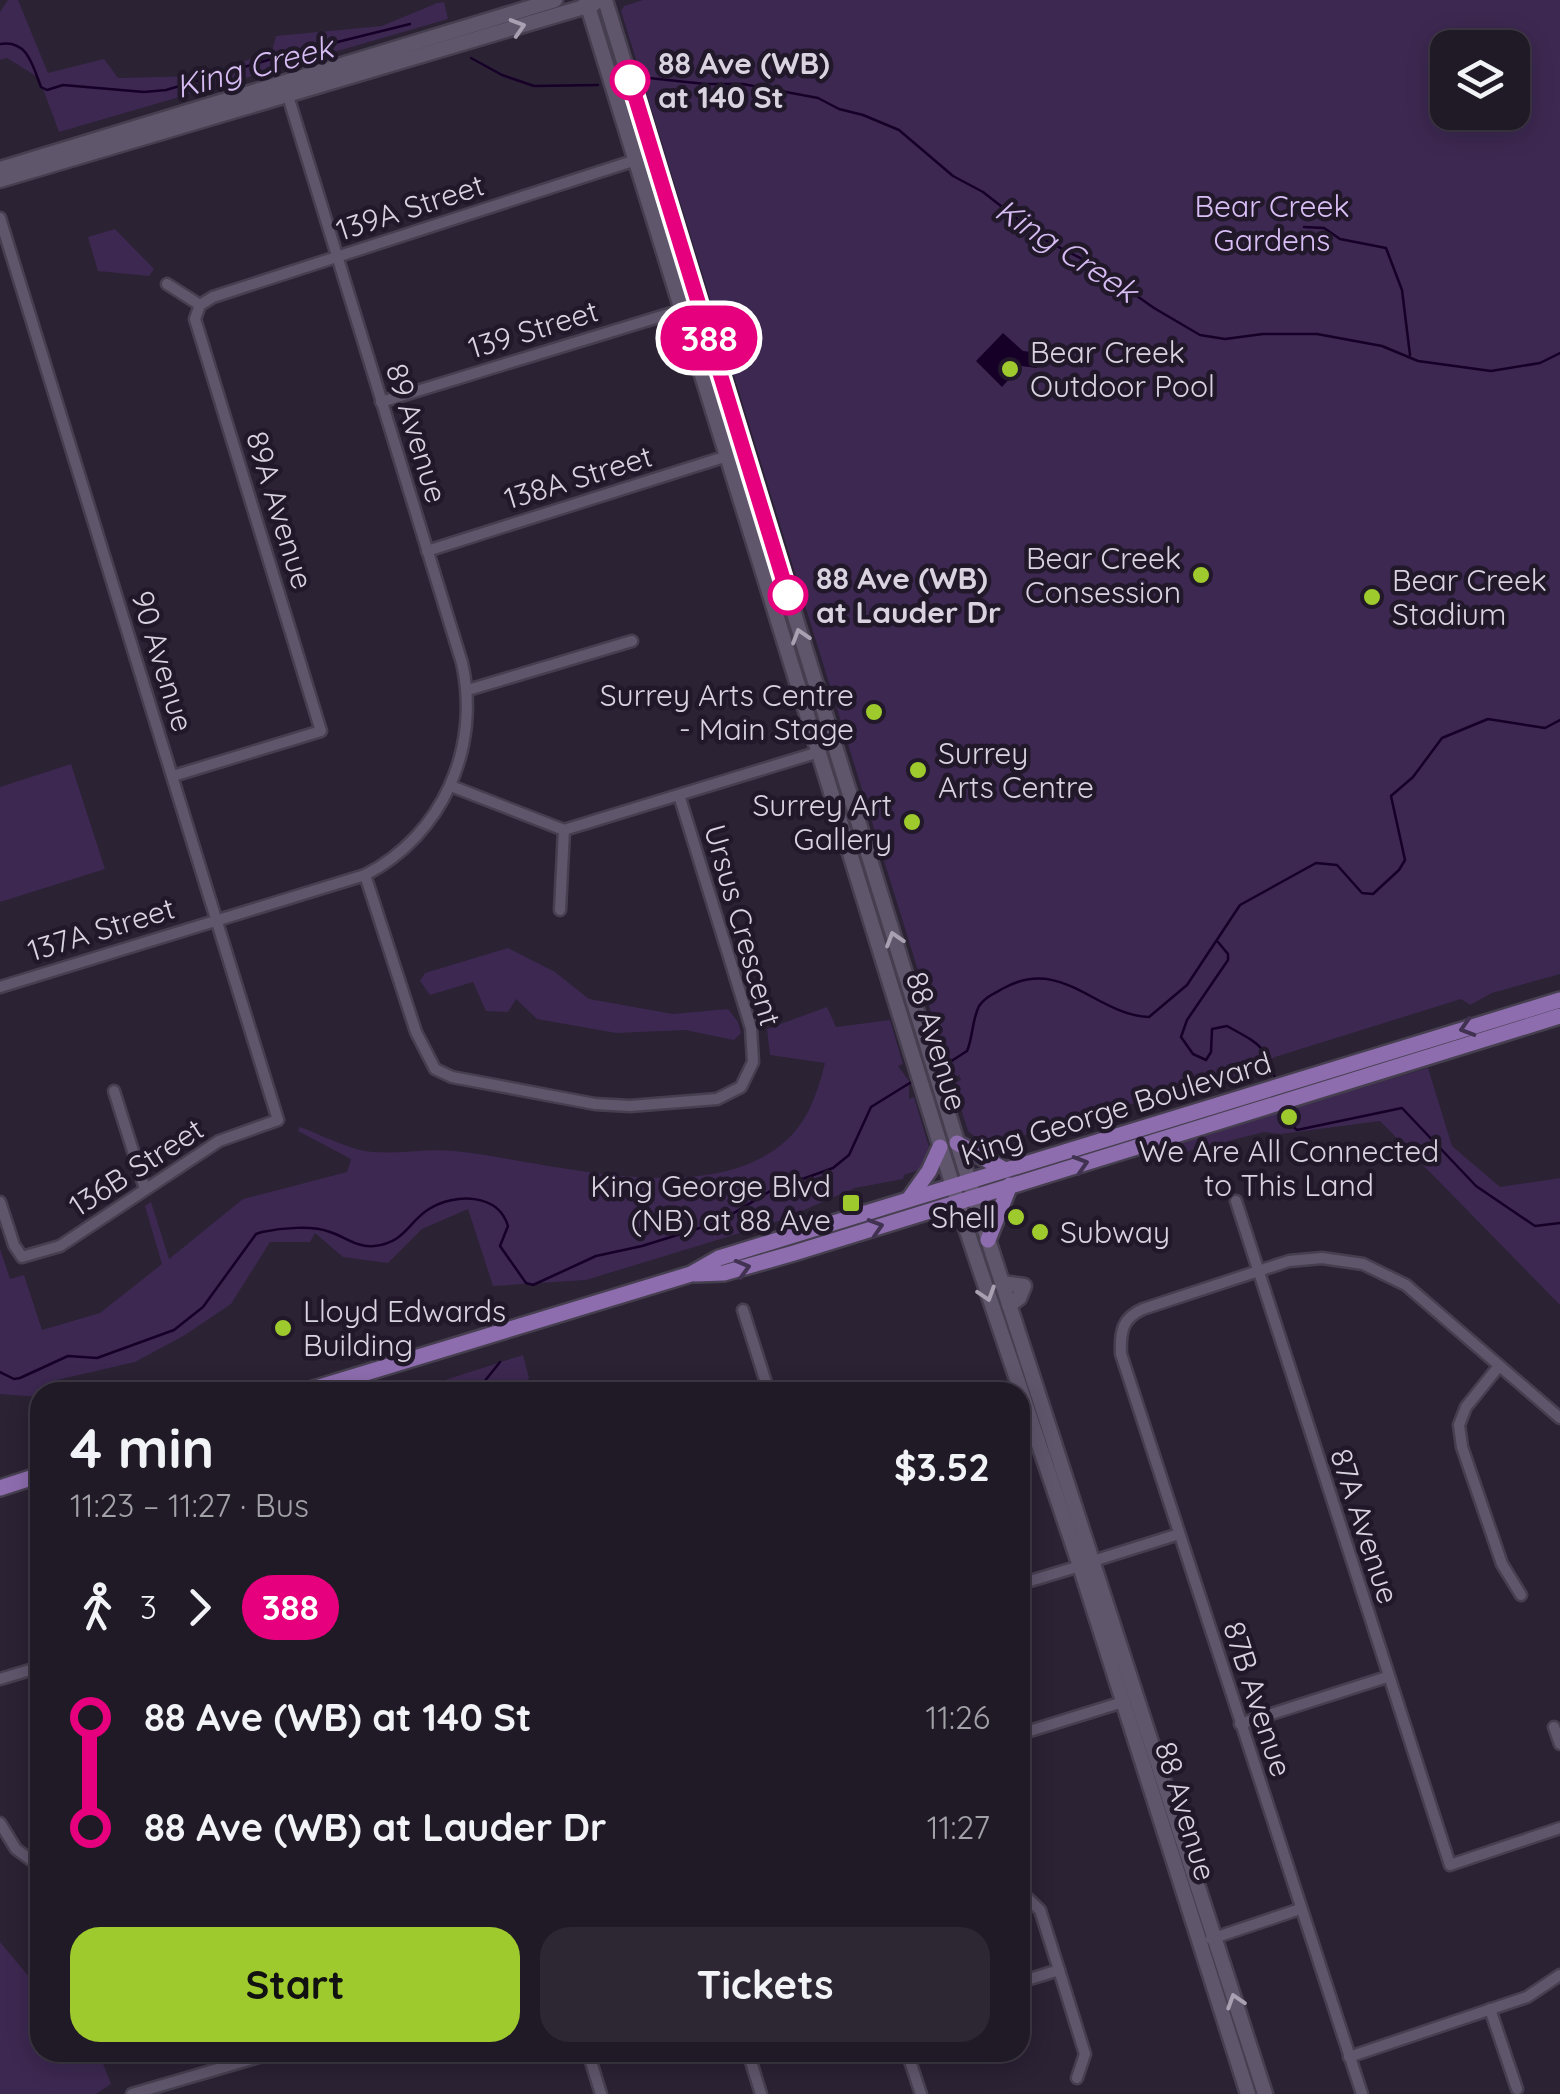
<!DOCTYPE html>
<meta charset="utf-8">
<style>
:root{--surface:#201a27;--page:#2d2733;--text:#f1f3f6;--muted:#a2a1a7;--line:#3d3844;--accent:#9eca2e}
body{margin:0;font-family:Quicksand,sans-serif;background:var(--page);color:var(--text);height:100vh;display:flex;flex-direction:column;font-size:38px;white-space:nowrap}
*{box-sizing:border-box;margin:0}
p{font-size:32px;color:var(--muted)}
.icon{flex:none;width:55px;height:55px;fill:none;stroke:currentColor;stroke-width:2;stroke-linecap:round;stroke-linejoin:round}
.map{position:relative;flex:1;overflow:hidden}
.drawer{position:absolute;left:30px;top:1382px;width:1000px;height:680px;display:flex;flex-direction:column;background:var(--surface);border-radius:30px;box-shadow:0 5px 25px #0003,0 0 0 2px var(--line)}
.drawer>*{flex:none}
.badge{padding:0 20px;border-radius:32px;font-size:35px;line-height:65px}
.fabs{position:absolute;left:1430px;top:30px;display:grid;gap:20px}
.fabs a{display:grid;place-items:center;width:100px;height:100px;border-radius:20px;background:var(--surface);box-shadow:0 5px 25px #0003,0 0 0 2px var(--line);font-size:50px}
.map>.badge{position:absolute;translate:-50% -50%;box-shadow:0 0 0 5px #fff}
.legs{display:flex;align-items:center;gap:15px;height:110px;padding:0 40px;font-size:32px}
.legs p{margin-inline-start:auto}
.overview{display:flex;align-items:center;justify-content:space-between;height:170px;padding:0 40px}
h1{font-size:55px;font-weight:700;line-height:75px}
.cta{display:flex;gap:20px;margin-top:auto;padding:20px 40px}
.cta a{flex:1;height:115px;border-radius:30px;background:var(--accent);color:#111;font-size:40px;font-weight:700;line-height:115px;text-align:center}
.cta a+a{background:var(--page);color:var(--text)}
ul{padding:0 40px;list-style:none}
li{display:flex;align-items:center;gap:35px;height:110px;font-size:38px}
li i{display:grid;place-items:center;width:15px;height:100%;margin:0 12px;background:currentColor}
li i::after{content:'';width:25px;height:25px;margin:-12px;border:8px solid;border-radius:50%;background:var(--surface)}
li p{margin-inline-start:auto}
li:first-child i{background:linear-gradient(#0000 50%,currentColor 0)}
li:last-child i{background:linear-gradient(currentColor 50%,#0000 0)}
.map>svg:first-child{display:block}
.green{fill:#3d2851;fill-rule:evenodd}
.water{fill:#170028}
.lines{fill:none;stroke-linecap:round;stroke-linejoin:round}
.stream{stroke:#170028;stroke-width:2.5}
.street-casing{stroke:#463f4f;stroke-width:15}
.secondary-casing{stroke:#463f4f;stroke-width:19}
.primary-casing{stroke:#463f4f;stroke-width:20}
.street{stroke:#60566c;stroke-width:10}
.secondary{stroke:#60566c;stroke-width:14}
.primary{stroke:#8e6daf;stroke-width:15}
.oneway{stroke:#a9a1b2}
.oneway2{stroke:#423252}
.line-1-casing{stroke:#fff;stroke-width:22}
.line-1{stroke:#e6007e;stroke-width:15}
.stop-1-dot{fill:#fff;stroke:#e6007e;stroke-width:5}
.poi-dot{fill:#9eca2e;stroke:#21182a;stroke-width:4}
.labels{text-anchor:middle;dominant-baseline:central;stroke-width:9;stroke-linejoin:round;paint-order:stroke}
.stop-label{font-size:30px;font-weight:bold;fill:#d9d3e0;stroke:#21182a;text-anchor:start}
.park-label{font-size:30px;fill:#dabff7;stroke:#21182a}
.street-label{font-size:30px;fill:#d9d3e0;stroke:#21182a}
.poi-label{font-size:30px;fill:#d9d3e0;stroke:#21182a;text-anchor:start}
.water-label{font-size:32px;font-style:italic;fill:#d6bcf2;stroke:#21182a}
</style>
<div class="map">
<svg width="1560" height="2094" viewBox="0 0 1560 2094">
<rect width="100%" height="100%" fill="#2b2234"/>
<!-- green -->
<g class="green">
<polygon points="8,0 18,0 48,73 104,59 118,78 204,76 272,51 276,36 382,26 437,3 444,2 448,19 59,132 39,78 7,58 0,60 0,12"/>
<path d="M643,0h917v974l-68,19 -22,12 -9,-6 -186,58 -37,23 -103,23 -73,24 -2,-3 -73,23 -19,-16 -15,-48 8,-3 -2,-5 -5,4 -9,-19 1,-9h-3l-322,-1040 3,-5zM1448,48h64v64h-64z"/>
<polygon points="115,229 154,269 149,276 98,271 88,237"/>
<polygon points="71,764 105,869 0,902 0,787"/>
<polygon points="508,948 555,972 589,999 673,1014 728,1009 738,1022 741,1033 734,1040 685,1030 616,1033 537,1019 516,999 508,1012 486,1011 473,982 430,995 420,981 425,973"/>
<path d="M827,1007l9,20 54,-7 13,44 -5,2 11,15v18l5,-2 15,50 -8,22 -17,6 -1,4 -48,9 -79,34 -190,58 -93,6 -25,-77 -46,20 -34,34 -45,-6 -28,-24 -5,9h-40l-39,62 -46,31 -50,27 -78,18 -9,12h-8v5l-40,-3v-145l10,30 14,-4 18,55 58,-17 62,-49 -17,-58 6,-4 18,57 74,-60 104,-27 4,-13 -53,-28 2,-4c22,8 49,23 73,25 29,2 53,-4 82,-1 93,10 256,62 334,-13 21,-21 29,-48 36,-75l-55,-8 -3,-26z"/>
<polygon points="1428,1068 1452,1146 1500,1187 1560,1178 1560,1305 1380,1121 1281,1134 1264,1132 1185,1152 1181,1140"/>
<polygon points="523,1355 529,1378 517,1392 407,1392"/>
<polygon points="0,1942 40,1990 40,2052 99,2053 111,2084 96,2094 0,2094"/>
</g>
<!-- water -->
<polygon class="water" points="1003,333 1023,351 1039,353 1037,368 1021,366 1002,387 976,361"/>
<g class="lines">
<!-- stream -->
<g class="stream">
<path d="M0,44c28,-5 33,23 41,43l6,3 16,-5 81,7 22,-2 119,-35 125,-31"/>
<polyline points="471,58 502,75 534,86 598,85"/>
<polyline points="649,78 705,84 743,84 818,98 839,109 863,115 899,130 953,176 983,192 1043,239 1090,263 1154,308 1200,335 1225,339 1263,334 1317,334 1382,346 1418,361 1491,371 1540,363 1560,353"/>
<polyline points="1304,227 1324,228 1340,239 1386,248 1402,290 1410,355"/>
<path d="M1218,942l10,12v6l-41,60 -6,17 12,17 13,6 5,-8 1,-23 15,-3c32,18 38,18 49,55"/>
<path d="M942,1067l25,-16c6,-14 5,-31 12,-45 6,-9 16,-13 25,-18 58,-32 92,27 145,29l38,-32 53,-80 76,-42 21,2 25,28 11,1 26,-24 6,-10 -14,-64 22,-19 29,-39 46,-19 57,9 15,-8"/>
<polyline points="1285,1108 1290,1124 1297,1130 1402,1108 1476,1186 1535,1226 1560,1223"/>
<path d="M0,1372l14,7 6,-1 48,-22 29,2 77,-28 29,-23 53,-73 6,-2c19,-4 50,-7 68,0 15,5 28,16 44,14 31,-3 34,-24 55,-37 26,-16 69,-16 79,17l-8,20 26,37 7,2 63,-29 46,-10 77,-24 53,-32 61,-22 16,-13 22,-48 42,-26"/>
<polyline points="476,1392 500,1362"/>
</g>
<!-- street casing -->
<g class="street-casing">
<g id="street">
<polyline points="0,218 278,1120 219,1141 60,1246 22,1257 14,1245 0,1202"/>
<polyline points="167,284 200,305"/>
<polyline points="200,305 213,297 636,160"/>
<polyline points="381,402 698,305"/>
<polyline points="427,551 743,451"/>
<polyline points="468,690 632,641"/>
<polyline points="173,776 321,731 195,319 200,305"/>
<polyline points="451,786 564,830 819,752"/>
<polyline points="365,875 416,1032 435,1069 452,1077 595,1104 630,1106 717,1099 741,1087 753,1062 751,1028 679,795"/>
<polyline points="560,910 564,830"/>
<path d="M0,987l365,-112c78,-40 116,-128 97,-212l-174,-567"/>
<polyline points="114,1091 145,1189"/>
<polyline points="1236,1201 1450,1865 1560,1828"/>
<polyline points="743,1310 769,1392"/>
<polyline points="1499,1366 1466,1407 1459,1425 1462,1447 1502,1564 1521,1595"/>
<polyline points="1090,1562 1179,1534"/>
<polyline points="1020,1584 1080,1566"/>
<polyline points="0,1679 40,1667"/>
<polyline points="1240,1724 1387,1677"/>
<polyline points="1554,1727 1560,1744"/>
<polyline points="1020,1734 1123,1702"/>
<polyline points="0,1823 16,1849 31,1860 40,1857"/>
<polyline points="1020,1891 1040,1910 1059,1970 1085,2054 1077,2078"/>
<polyline points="1211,1939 1300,1909"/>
<polyline points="1020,1982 1059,1970"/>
<polyline points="1490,2009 1517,2089"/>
<polyline points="588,2052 601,2094"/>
<polyline points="748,2052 761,2094"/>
<polyline points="907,2052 921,2094"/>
<polyline points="1349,2057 1527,1997 1560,1975"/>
<polyline points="132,2094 276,2052"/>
<path d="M1362,2094l-241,-740c-1,-22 1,-36 22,-45l146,-48 33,-3 41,6 43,21 154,133"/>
</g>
</g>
<!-- secondary casing -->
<g class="secondary-casing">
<g id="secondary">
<polyline points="586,0 964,1222 1080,1566 1248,2094"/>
<polyline points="605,0 969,1181 1265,2094"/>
<polyline points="0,169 555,0"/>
<polyline points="0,180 594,4"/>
<polyline points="1002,1283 1024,1286 1019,1298 1009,1305"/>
</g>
</g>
<!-- primary casing -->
<g class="primary-casing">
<g id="primary">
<polyline points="957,1143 1005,1170"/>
<polyline points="909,1199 929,1171 940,1147"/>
<polyline points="988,1240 1010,1185"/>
<polyline points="695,1274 724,1273 794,1253 1560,1016"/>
<polyline points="303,1392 691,1274 719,1258 1560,1000"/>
<polyline points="0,1488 40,1475"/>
</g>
</g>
<!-- street -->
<use href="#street" class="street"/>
<!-- secondary -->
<use href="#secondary" class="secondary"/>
<!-- primary -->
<use href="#primary" class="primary"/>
</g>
<!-- one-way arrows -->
<defs><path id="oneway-chevron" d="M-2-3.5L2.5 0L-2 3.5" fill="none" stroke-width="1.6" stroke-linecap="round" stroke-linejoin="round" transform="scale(2.5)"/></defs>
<g class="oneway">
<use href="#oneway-chevron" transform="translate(518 27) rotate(-17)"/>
<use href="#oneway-chevron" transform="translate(800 636) rotate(-107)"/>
<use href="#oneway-chevron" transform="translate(894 939) rotate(-107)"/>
<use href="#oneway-chevron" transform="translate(987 1294) rotate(72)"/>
<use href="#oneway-chevron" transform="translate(1235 2001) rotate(-108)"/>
</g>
<g class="oneway2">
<use href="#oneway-chevron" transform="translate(1467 1028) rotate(163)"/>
<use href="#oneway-chevron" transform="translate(1081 1164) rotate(-17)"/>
<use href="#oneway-chevron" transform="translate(876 1227) rotate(-17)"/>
<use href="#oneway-chevron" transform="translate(743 1268) rotate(-16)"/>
</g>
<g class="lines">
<!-- line-1 casing -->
<g class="line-1-casing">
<polyline id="line-1" points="630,80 788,595"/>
</g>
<!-- line-1 -->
<use href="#line-1" class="line-1"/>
</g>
<!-- markers -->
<g class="stop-1-dot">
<circle cx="630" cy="80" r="18"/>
<circle cx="788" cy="595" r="18"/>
</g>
<g class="poi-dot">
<circle cx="1010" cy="369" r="10"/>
<circle cx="1201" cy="575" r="10"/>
<circle cx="1372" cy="597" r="10"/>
<circle cx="874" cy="712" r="10"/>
<circle cx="918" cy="770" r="10"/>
<circle cx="912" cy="822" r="10"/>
<circle cx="1289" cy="1117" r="10"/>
<rect x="841" y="1193" width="20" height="20" rx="5"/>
<circle cx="1016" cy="1217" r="10"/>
<circle cx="1040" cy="1232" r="10"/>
<circle cx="283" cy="1328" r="10"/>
</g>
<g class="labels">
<!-- stop labels -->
<g class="stop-label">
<text x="658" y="63">88 Ave (WB)<tspan x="658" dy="34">at 140 St</tspan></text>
<text x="816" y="578">88 Ave (WB)<tspan x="816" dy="34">at Lauder Dr</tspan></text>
</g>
<!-- park labels -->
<g class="park-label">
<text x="1272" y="206">Bear Creek<tspan x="1272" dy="34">Gardens</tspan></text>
</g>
<!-- street labels -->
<g class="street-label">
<text transform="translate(410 207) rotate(-18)">139A Street</text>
<text transform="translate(533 329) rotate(-17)">139 Street</text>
<text transform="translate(417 433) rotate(73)">89 Avenue</text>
<text transform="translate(578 477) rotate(-17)">138A Street</text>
<text transform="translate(280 510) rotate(73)">89A Avenue</text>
<text transform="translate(163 661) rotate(73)">90 Avenue</text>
<text transform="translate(743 925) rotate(74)">Ursus Crescent</text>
<text transform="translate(101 929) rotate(-17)">137A Street</text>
<text transform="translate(937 1041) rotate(73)">88 Avenue</text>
<text transform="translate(1116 1108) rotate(-17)">King George Boulevard</text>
<text transform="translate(136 1167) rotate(-33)">136B Street</text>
<text transform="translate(1365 1526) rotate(72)">87A Avenue</text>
<text transform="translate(1258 1699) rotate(72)">87B Avenue</text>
<text transform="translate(1186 1811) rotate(73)">88 Avenue</text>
</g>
<!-- poi labels -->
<g class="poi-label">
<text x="1030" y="352">Bear Creek<tspan x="1030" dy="34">Outdoor Pool</tspan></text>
<text x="1181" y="558" text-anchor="end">Bear Creek<tspan x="1181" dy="34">Consession</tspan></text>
<text x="1392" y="580">Bear Creek<tspan x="1392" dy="34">Stadium</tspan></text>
<text x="854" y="695" text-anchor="end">Surrey Arts Centre<tspan x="854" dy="34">- Main Stage</tspan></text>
<text x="938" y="753">Surrey<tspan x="938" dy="34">Arts Centre</tspan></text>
<text x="892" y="805" text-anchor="end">Surrey Art<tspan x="892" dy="34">Gallery</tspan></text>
<text x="1289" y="1151" text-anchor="middle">We Are All Connected<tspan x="1289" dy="34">to This Land</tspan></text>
<text x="831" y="1186" text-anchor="end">King George Blvd<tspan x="831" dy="34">(NB) at 88 Ave</tspan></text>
<text x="996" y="1217" text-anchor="end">Shell</text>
<text x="1060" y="1232">Subway</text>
<text x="303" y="1311">Lloyd Edwards<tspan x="303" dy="34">Building</tspan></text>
</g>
<!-- water labels -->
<g class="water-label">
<text transform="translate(254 66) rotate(-15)">King Creek</text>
<text transform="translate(1067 250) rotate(33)">King Creek</text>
</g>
</g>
</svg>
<div class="fabs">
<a><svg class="icon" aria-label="layers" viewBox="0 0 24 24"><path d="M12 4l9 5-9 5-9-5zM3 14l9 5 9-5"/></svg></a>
</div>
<b class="badge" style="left:709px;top:338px;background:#e6007e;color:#fff">388</b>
<section class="drawer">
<div class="overview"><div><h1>4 min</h1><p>11:23 – 11:27 · Bus</p></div><b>$3.52</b></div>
<div class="legs"><svg class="icon" aria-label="walk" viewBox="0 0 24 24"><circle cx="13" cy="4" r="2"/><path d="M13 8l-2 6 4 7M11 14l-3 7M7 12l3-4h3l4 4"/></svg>3<svg class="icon" aria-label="forward" viewBox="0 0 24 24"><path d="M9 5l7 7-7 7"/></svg><b class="badge" style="background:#e6007e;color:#fff">388</b></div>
<ul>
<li><i style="color:#e6007e"></i><b>88 Ave (WB) at 140 St</b><p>11:26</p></li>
<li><i style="color:#e6007e"></i><b>88 Ave (WB) at Lauder Dr</b><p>11:27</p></li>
</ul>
<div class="cta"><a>Start</a><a>Tickets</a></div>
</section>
</div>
